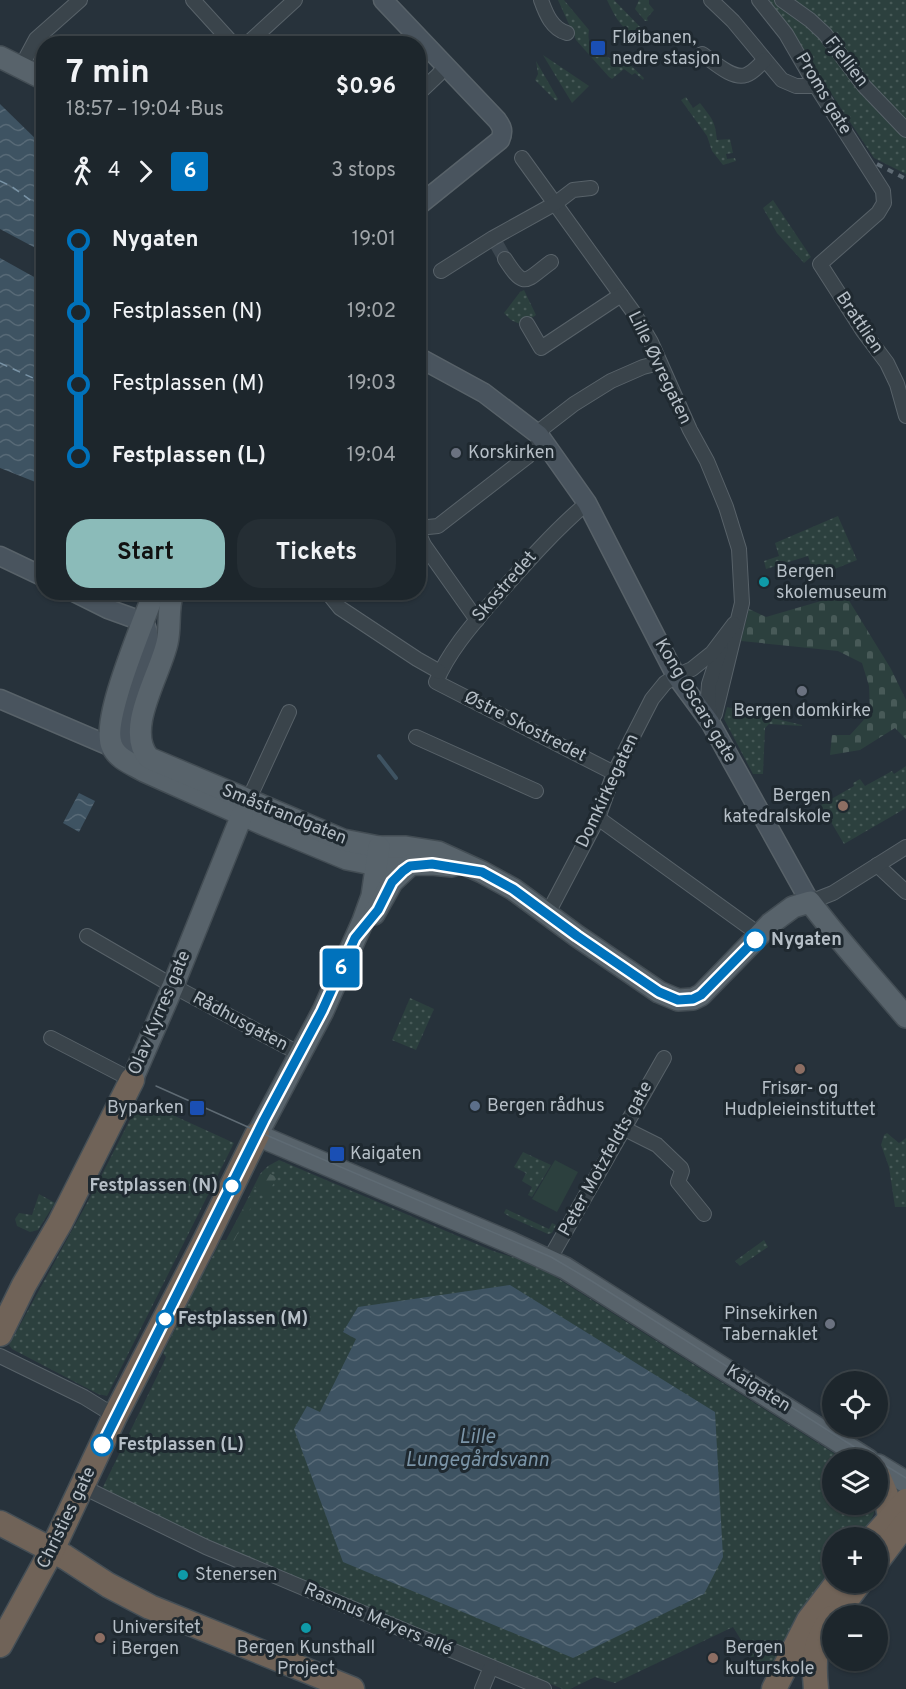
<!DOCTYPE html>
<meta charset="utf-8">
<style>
:root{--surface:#1d262c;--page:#252e34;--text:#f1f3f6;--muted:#a0a5a9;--line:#3b4348;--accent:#8bbbb9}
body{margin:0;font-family:Overpass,sans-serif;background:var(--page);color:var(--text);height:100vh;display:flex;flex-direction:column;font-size:22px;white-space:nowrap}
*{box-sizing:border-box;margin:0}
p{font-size:20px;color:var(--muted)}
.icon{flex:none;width:33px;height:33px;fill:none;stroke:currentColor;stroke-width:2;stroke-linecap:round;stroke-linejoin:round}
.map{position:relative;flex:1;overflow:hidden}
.drawer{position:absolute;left:36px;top:36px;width:390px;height:564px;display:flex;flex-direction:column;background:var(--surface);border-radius:24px;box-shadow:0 2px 4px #0004,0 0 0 2px var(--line)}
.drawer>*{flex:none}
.badge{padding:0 12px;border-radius:4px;font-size:21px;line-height:39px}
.buttons{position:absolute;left:822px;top:1371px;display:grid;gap:12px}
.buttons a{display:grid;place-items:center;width:66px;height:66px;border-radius:50%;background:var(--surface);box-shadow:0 2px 4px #0004,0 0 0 2px var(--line);font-size:30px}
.map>.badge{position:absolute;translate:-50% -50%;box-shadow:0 0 0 3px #fff}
.legs{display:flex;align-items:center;gap:9px;height:66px;padding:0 30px;font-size:20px}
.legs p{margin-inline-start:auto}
.summary{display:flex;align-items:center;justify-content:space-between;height:102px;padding:0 30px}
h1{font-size:33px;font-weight:700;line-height:45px}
.cta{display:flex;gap:12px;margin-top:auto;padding:12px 30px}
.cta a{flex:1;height:69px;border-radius:24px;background:var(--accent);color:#111;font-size:24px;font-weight:700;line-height:69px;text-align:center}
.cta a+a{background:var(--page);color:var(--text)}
ul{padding:0 30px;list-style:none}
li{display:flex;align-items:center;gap:21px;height:72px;font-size:22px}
li i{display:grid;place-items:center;width:9px;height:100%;margin:0 8px;background:currentColor}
li i::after{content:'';width:15px;height:15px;margin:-8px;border:4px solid;border-radius:50%;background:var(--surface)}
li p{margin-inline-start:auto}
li:first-child i{background:linear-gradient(#0000 50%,currentColor 0)}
li:last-child i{background:linear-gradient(currentColor 50%,#0000 0)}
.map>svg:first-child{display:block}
.green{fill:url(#green-dots)}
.forest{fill:url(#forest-firs)}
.cemetery{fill:url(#cemetery-stones)}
.pitch{fill:#2c403e}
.water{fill:url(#water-waves)}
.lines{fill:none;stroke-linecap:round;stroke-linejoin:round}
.stream{stroke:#3e5362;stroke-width:4}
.ferry{stroke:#7a94a7;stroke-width:1.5;stroke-dasharray:8 6;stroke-linecap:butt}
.street-tunnel{stroke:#3c4750;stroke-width:14;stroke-dasharray:14 7;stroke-linecap:butt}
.street-casing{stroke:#586269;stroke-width:16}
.secondary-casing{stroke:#586269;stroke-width:21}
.primary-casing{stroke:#434d54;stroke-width:24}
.highway-casing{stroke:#454f56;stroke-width:27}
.street{stroke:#3a444b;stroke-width:14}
.secondary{stroke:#49545e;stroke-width:18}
.primary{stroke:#58636b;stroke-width:21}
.highway{stroke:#706358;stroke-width:24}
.tram{stroke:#5f6b74;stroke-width:1.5}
.rail{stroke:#5f6b74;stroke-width:4;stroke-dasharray:6 6;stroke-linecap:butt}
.line-1-casing{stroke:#fff;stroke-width:14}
.line-1{stroke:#0072bc;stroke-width:9}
.transit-dot{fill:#1a4fb4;stroke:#1f2930;stroke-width:2}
.worship-dot{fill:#6b7280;stroke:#1f2930;stroke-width:2}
.culture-dot{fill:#0f9aa8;stroke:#1f2930;stroke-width:2}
.education-dot{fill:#8d6e63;stroke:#1f2930;stroke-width:2}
.stop-1-dot{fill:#fff;stroke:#0072bc;stroke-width:3}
.service-dot{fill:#5c6f8a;stroke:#1f2930;stroke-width:2}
.labels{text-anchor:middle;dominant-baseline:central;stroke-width:6;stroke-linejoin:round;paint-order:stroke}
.poi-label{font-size:18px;fill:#b6bfc7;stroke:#1f2930;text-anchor:start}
.street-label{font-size:18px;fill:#b6bfc7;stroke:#1f2930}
.stop-label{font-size:18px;font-weight:bold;fill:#b6bfc7;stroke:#1f2930;text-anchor:start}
.water-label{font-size:20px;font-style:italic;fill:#7a94a7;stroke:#1f2930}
</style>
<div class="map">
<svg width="906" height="1689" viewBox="0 0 906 1689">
<defs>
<pattern id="green-dots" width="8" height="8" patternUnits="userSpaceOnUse" patternTransform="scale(1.5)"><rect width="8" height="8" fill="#2c403e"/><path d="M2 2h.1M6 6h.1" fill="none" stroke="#485a58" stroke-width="1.8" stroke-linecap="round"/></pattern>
<pattern id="forest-firs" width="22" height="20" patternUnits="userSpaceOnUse" patternTransform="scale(1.5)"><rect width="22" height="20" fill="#2c403e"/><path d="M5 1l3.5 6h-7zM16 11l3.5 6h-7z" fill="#485a58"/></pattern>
<pattern id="cemetery-stones" width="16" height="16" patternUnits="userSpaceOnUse" patternTransform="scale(1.5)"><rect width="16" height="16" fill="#2c403e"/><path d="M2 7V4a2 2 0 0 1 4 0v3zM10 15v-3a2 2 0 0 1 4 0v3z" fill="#485a58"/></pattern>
<pattern id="water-waves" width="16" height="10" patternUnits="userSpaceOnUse" patternTransform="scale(1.5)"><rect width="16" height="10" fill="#3e5362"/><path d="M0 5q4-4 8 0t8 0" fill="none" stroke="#586a77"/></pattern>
</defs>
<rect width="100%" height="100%" fill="#27323b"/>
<!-- green -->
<g class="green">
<path d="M558,0h6l25,30c-4,22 16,30 35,29l20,19 -1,2 -8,-7 -3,2 -8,-6 -12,10 -3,-2 -33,-37z"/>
<path d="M607,0h7l30,31 -3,3c-19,0 -27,-20 -34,-34z"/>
<polygon points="639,0 649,0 649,4 654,10 647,18 648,21 645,21 635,9"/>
<polygon points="769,0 906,0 906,174 874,158"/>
<polygon points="543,55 589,86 572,103"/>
<polygon points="536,61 558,99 556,101 535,80 538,74"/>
<path d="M686,97l7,11 7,-5c12,16 15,17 17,37l13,-1 3,14 -7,1 1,5 8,-1 1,3 -13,4 -11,-14 -5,-15 -26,-36z"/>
<polygon points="773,200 811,257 804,263 777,233 763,208"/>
<polygon points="524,290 536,315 522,325 511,320 504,313 520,292"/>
<polygon points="838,516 857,560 815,577 808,556 766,569 764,561 779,556 775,543"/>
<polygon points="727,707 802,725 802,726 769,724 765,728 763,774 753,774 724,719"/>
<polygon points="906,766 906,808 844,844 821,805 854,786 853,783 860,779 865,786 892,771 894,774"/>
<polygon points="410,998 434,1009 416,1050 392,1040"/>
<polygon points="140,1100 234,1143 107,1396 98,1394 12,1349 9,1345 93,1192"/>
<polygon points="887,1133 899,1143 906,1138 906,1207 895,1207 889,1167 881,1145 884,1135"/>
<polygon points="523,1152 551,1165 532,1197 528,1195 532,1187 522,1181 526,1173 514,1167"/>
<path d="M279,1160l214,91 42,13 308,195 -11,1v44l43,1c1,12 -10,23 -17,32l-26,1v32l-30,41 -38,66 -31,-50 -118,56 -20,-6 -25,12h-7c-155,-64 -313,-121 -461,-200l61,-125 3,-7 -3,-4 19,-38 -1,-11 14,-27 11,-8 15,-29h6l33,-66 8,-8z"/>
<polygon points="39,1194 55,1203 38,1230 30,1232 17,1226 15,1219 19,1213 32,1215"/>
<polygon points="506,1209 549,1229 552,1223 556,1225 552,1233 548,1234 510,1217 504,1213"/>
<polygon points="764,1240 768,1247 740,1266 735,1261"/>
</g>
<!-- forest -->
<g class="forest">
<polygon points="263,1171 277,1177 268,1194 254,1187"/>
<polygon points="250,1196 255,1199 233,1243 226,1240"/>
</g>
<!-- cemetery -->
<polygon class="cemetery" points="845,594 891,669 906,700 906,739 895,728 860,750 830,755 832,735 850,735 870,713 869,686 862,663 838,651 741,641 749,609 766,617"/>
<!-- pitch -->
<polygon class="pitch" points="555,1160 578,1172 557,1212 532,1199"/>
<!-- water -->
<g class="water">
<polygon points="0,104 43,146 43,252 0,229"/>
<polygon points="0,258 43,282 44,352 42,356 43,357 40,366 38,366 37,369 43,371 43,485 0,468"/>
<polygon points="79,793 95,801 79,832 63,823"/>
<polygon points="510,1285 715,1412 723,1557 704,1594 573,1658 343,1562 294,1429 307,1406 320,1412 356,1339 343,1332 358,1307"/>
</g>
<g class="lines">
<!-- stream -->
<polyline class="stream" points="379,756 396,778"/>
<!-- ferry -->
<g class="ferry">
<polyline points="0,181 11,186 44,210"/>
<polyline points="0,363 44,383"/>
</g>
<!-- street-tunnel -->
<polyline class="street-tunnel" points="496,243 505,259"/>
<!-- street casing -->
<g class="street-casing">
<g id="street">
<polyline points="193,0 233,44"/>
<path d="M541,0c5,14 11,29 26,33"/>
<polyline points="711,0 733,21 782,80 796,86 816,86"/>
<polyline points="759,0 786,34 816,86 883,191 884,203 878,213 820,264 863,331 887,363 897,384 906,416"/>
<polyline points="782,0 810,20 825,34 864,86 906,130"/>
<polyline points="247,44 295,0"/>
<path d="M702,54c11,7 30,26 44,21 7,-2 13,-10 19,-15"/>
<polyline points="21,67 36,39 80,0"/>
<polyline points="418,94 438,75 446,65"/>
<polyline points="522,158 634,313 651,342 690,430 707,461 726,507 739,549 742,603 715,714 710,722"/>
<path d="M505,259c20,31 20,22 46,3"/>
<polyline points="441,271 493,238 556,203 573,190 591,188"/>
<polyline points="527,324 541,348 621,295"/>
<path d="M587,503c-33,28 -61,60 -90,93 -23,27 -47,53 -61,86l178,91"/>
<polyline points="418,528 438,526 527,457 537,446 543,428 574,404 611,381 643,367 659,363"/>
<polyline points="418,532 424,545 477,620"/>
<polyline points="328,593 340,608 417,659 440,672"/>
<polyline points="710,718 708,697 709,684 721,647"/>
<polyline points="416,737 536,791"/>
<polyline points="248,801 289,712"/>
<polyline points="598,818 760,935"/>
<polyline points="877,865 906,892"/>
<polyline points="810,902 833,893 906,847"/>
<polyline points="548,913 598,818 614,773 652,699 665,683 676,676 692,669 712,653 734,624"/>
<polyline points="87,936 173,986 300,1054"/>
<polyline points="51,1038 132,1080"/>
<polyline points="623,1128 657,1145 681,1168 682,1171 678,1182 704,1214"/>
<polyline points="549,1260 664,1058"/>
<polyline points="0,1356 84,1397 115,1416"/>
<polyline points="83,1487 206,1547 544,1689"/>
<polyline points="482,1689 491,1667"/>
</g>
</g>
<!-- secondary casing -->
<g class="secondary-casing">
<g id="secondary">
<path d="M383,0l114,120c5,7 7,11 3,20l-82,66"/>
<polyline points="418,357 484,393 539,435 587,503 676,676 710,722 810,902"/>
<polyline points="0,556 44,577"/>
<path d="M74,592l34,17 36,13c24,47 -55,98 5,136"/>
<polyline points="0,699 112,747"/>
</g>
</g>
<!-- primary casing -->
<g class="primary-casing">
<g id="primary">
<polyline points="0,57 44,79"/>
<path d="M154,592c-10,30 -54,129 -42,154 5,13 22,19 32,25l121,54 82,34 30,6 55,-1 20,2"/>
<path d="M173,592c-6,16 -2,35 -6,51 -7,32 -43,87 -18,115l194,82 36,7h27l32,5 44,20 31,17 64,47 82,56 19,8 15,-1 8,-4 69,-71 23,-17 17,-5c30,40 64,77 96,115"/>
<polyline points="379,847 372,896 363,921 323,1011 257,1135 509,1242 565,1268 868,1460"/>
<polyline points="374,914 392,882 410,865"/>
<polyline points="132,1080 173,986 242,815"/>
<polyline points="878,1465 906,1482"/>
</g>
</g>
<!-- highway casing -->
<g class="highway-casing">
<g id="highway">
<polyline points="0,1334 24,1285 60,1223 132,1080"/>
<polyline points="878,1476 886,1495 890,1517"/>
<polyline points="0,1523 65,1557 108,1585 150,1607 352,1689"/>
<polyline points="873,1538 906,1501"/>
<polyline points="878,1560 906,1523"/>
<polyline points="834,1616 860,1582"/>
<polyline points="0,1645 52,1550 115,1416 205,1241 257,1135"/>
<polyline points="774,1689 809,1620 838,1582"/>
<path d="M816,1689c-3,-30 -2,-47 16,-71"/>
</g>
</g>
<!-- street -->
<use href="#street" class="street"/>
<!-- secondary -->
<use href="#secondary" class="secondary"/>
<!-- primary -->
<use href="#primary" class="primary"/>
<!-- highway -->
<use href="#highway" class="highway"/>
<!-- tram -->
<g class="tram">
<polyline points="156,1086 259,1132 551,1257 590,1280 875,1460"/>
<polyline points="878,1461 906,1478"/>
</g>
<!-- rail -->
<polyline class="rail" points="877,164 906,179"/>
</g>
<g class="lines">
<!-- line-1 casing -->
<g class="line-1-casing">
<polyline id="line-1" points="102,1445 264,1120 322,1011 355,938 378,910 392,882 403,871 410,866 432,864 482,872 513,889 577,936 659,992 678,1000 693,999 701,995 755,940"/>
</g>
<!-- line-1 -->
<use href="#line-1" class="line-1"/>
</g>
<!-- markers -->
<g class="transit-dot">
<rect x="590" y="40" width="16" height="16" rx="3"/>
<rect x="189" y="1100" width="16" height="16" rx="3"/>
<rect x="329" y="1146" width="16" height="16" rx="3"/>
</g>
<g class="worship-dot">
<circle cx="456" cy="453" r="6"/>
<circle cx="802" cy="691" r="6"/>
<circle cx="830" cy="1324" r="6"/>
</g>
<g class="culture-dot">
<circle cx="764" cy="582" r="6"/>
<circle cx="183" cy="1575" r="6"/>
<circle cx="306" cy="1628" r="6"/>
</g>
<g class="education-dot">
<circle cx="843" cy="806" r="6"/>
<circle cx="800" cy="1069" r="6"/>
<circle cx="100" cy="1638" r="6"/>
<circle cx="713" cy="1658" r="6"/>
</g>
<g class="stop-1-dot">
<circle cx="755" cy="940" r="10"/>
<circle cx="232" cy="1186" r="8"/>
<circle cx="165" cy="1319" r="8"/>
<circle cx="102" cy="1445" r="10"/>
</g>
<circle class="service-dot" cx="475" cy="1106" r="6"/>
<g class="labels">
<!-- poi labels -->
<g class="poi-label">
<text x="612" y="38">Fløibanen,<tspan x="612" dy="21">nedre stasjon</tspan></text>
<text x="468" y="453">Korskirken</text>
<text x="776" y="572">Bergen<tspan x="776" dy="21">skolemuseum</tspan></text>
<text x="802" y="711" text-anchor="middle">Bergen domkirke</text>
<text x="831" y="796" text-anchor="end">Bergen<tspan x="831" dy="21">katedralskole</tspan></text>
<text x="800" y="1089" text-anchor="middle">Frisør- og<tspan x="800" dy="21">Hudpleieinstituttet</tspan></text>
<text x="487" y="1106">Bergen rådhus</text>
<text x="184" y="1108" text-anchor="end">Byparken</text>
<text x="350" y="1154">Kaigaten</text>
<text x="818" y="1314" text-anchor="end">Pinsekirken<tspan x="818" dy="21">Tabernaklet</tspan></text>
<text x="195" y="1575">Stenersen</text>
<text x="112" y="1628">Universitet<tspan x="112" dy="21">i Bergen</tspan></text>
<text x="306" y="1648" text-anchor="middle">Bergen Kunsthall<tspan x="306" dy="21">Project</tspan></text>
<text x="725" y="1648">Bergen<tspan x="725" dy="21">kulturskole</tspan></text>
</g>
<!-- street labels -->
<g class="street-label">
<text transform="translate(846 62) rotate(52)">Fjellien</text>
<text transform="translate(823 94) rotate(59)">Proms gate</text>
<text transform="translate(859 323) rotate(56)">Brattlien</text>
<text transform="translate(659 368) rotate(64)">Lille Øvregaten</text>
<text transform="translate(505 587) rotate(-49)">Skostredet</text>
<text transform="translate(695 701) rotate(59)">Kong Oscars gate</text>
<text transform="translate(525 727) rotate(27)">Østre Skostredet</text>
<text transform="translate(608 791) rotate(-65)">Domkirkegaten</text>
<text transform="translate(284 815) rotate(22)">Småstrandgaten</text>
<text transform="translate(160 1013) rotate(-67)">Olav Kyrres gate</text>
<text transform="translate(240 1022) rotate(28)">Rådhusgaten</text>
<text transform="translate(606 1159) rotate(-61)">Peter Motzfeldts gate</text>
<text transform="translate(758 1389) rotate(32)">Kaigaten</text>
<text transform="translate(67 1518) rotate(-64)">Christies gate</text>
<text transform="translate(378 1620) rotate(23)">Rasmus Meyers allé</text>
</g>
<!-- stop labels -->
<g class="stop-label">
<text x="771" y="940">Nygaten</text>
<text x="218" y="1186" text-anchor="end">Festplassen (N)</text>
<text x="178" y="1319">Festplassen (M)</text>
<text x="118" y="1445">Festplassen (L)</text>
</g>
<!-- water labels -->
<g class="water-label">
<text x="477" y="1438">Lille<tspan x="477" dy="23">Lungegårdsvann</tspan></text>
</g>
</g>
</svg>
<div class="buttons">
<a><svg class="icon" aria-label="locate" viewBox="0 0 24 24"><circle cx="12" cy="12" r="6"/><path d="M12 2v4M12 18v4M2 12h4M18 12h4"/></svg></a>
<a><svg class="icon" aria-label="layers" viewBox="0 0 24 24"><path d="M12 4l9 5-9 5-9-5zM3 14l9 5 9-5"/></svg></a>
<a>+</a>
<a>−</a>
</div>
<b class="badge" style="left:341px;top:968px;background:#0072bc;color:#fff">6</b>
<section class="drawer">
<div class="summary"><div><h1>7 min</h1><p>18:57 – 19:04 · Bus</p></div><b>$0.96</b></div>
<div class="legs"><svg class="icon" aria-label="walk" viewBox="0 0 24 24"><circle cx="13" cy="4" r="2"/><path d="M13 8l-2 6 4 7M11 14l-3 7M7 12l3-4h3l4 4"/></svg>4<svg class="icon" aria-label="forward" viewBox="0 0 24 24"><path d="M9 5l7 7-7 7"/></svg><b class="badge" style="background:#0072bc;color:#fff">6</b><p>3 stops</p></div>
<ul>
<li><i style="color:#0072bc"></i><b>Nygaten</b><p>19:01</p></li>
<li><i style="color:#0072bc"></i><span>Festplassen (N)</span><p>19:02</p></li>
<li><i style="color:#0072bc"></i><span>Festplassen (M)</span><p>19:03</p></li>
<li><i style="color:#0072bc"></i><b>Festplassen (L)</b><p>19:04</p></li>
</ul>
<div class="cta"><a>Start</a><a>Tickets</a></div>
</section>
</div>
